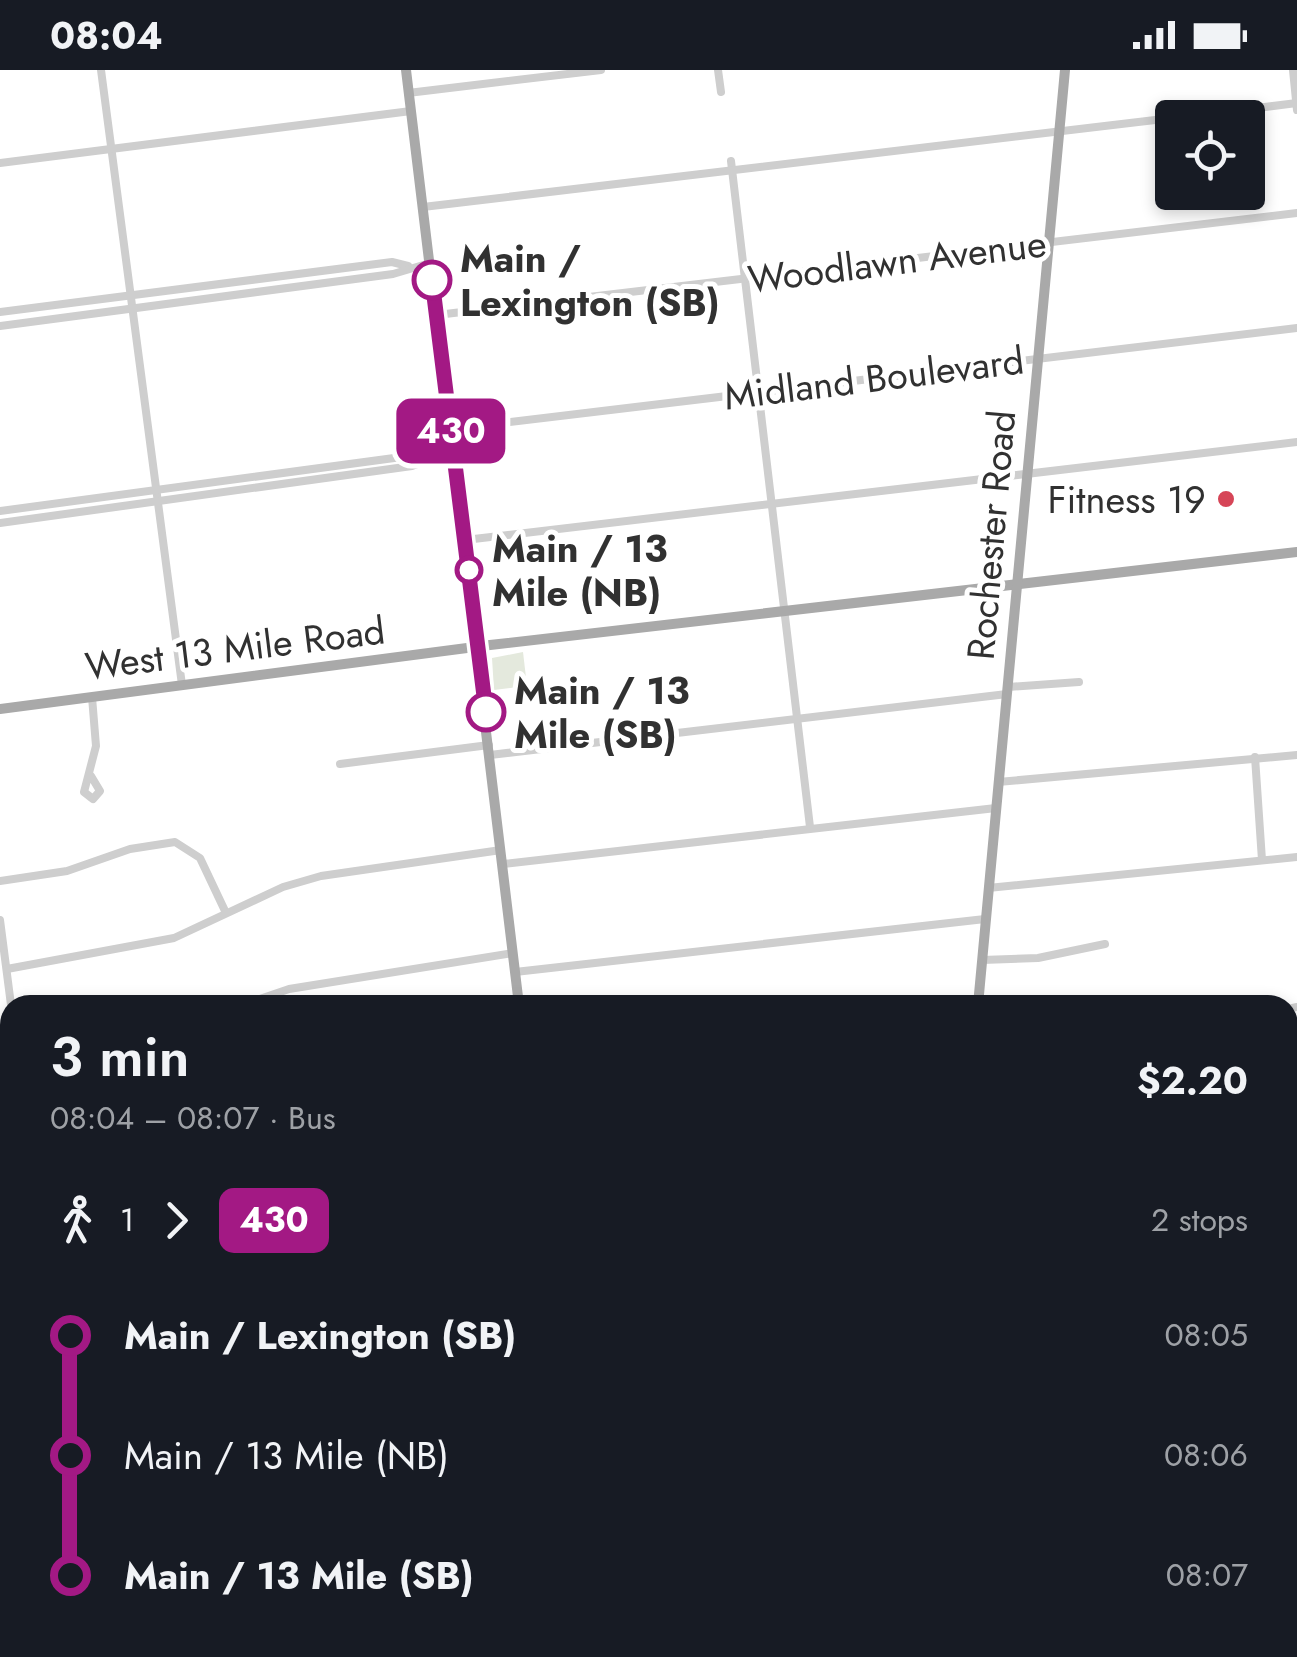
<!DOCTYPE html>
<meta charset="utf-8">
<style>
:root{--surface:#171b24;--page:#242831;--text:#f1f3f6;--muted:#9ea1a6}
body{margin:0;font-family:Jost,sans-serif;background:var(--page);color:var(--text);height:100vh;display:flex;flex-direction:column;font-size:38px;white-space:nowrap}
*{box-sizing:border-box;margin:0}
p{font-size:32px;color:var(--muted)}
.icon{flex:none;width:55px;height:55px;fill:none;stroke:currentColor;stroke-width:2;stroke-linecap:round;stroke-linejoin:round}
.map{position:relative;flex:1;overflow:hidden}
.side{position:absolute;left:0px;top:925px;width:1298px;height:662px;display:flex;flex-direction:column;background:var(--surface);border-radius:30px 30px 0 0;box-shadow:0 5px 15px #0003}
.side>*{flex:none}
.badge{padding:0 20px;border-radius:15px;font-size:35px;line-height:65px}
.tools{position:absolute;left:1155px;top:30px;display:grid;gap:20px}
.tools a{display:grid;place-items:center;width:110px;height:110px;border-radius:10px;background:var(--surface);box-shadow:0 5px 15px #0003;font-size:50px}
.map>.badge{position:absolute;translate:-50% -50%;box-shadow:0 0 0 5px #fff}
.legs{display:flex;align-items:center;gap:15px;height:110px;padding:0 50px;font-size:32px}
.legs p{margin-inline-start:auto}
.summary{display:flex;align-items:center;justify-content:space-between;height:170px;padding:0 50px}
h1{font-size:55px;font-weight:600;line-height:75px}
ul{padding:0 50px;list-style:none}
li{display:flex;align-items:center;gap:35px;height:120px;font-size:38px}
li i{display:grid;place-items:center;width:15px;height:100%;margin:0 12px;background:currentColor}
li i::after{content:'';width:25px;height:25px;margin:-12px;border:8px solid;border-radius:50%;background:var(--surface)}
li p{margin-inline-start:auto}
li:first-child i{background:linear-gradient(#0000 50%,currentColor 0)}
li:last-child i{background:linear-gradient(currentColor 50%,#0000 0)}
.status{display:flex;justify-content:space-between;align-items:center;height:70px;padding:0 50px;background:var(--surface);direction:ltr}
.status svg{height:28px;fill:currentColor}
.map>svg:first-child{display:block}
.green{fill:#e4e9dd}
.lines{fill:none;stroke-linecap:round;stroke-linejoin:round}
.minor{stroke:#cecece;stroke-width:8}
.major{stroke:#a9a9a9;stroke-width:10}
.line-1-casing{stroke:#fff;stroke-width:22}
.line-1{stroke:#a31984;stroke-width:15}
.stop-1-dot{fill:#fff;stroke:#a31984;stroke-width:5}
.poi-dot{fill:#d64557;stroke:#fff;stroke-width:4}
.labels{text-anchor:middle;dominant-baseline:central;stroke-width:10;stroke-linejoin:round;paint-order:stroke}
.stop-label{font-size:38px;font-weight:bold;fill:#313131;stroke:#fff;text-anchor:start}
.street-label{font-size:38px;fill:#313131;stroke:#fff}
.poi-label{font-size:38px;fill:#313131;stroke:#fff;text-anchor:end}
</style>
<div class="status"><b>08:04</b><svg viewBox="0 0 49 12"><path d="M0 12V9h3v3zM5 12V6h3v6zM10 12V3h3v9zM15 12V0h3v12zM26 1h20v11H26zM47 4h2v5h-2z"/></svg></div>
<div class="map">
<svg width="1297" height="1587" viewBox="0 0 1297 1587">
<rect width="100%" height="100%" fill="#fff"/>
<!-- green -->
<g class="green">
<polygon points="523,582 527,616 494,620 492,588"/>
<polygon points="13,1578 71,1578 99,1585 126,1578 160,1578 150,1587 42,1587"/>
<polygon points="657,1578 905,1578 904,1587 667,1587"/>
</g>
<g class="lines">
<!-- minor -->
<g class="minor">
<polyline points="101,0 182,615"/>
<polyline points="718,0 721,22"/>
<polyline points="1293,0 1297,40"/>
<polyline points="408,23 601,0"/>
<polyline points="1177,48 1297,33"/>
<polyline points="731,91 810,757"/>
<polyline points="0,93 411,41"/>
<polyline points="423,137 1172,48"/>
<polyline points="0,242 392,192 408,196"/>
<polyline points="437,245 1297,143"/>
<polyline points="0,256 393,204 430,193"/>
<polyline points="451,359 1297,258"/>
<polyline points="0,441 409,386 454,385"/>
<polyline points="0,453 412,396 434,388"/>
<polyline points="465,470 1297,372"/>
<polyline points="1008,617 1079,612"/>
<polyline points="490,685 1007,624"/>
<polyline points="1255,687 1262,790"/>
<polyline points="340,694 489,675"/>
<polyline points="91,706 100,721 93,729 84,722 96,676 92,627"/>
<polyline points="998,712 1297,685"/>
<polyline points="503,794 996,738"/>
<polyline points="0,811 67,801 130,779 175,772 200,788 226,843"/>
<polyline points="988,818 1297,787"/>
<polyline points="0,850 11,935"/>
<polyline points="982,890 1038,888 1105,874"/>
<polyline points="7,899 174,868 283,817 321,806 501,780"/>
<polyline points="515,902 985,849"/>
<polyline points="242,935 289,919 513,883"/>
<polyline points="1288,939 1297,937"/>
<polyline points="0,999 10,998"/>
<polyline points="0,1130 10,1128"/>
<polyline points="1288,1149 1297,1148"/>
<polyline points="1288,1164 1297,1315"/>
<polyline points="0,1216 10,1214"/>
<polyline points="0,1328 10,1326"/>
<polyline points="1288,1331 1297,1329"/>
<polyline points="1288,1436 1297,1435"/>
<polyline points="0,1441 10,1439"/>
<polyline points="0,1550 10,1551"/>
<polyline points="0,1578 32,1587"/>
<polyline points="80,1578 98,1582 118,1578"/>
<polyline points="155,1587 167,1579"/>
</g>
<!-- major -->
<g class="major">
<polyline points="406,0 519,935"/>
<polyline points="0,639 490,575 1297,482"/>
<polyline points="978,935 1065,0"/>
<polyline points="596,1578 597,1587"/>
<polyline points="919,1587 920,1578"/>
</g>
</g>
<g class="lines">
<!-- line-1 casing -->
<g class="line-1-casing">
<polyline id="line-1" points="432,210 486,642"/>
</g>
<!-- line-1 -->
<use href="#line-1" class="line-1"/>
</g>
<!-- markers -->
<g class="stop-1-dot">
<circle cx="432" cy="210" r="18"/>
<circle cx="469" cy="500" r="12"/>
<circle cx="486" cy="642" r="18"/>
</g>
<circle class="poi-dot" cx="1226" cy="429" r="10"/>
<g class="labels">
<!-- stop labels -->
<g class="stop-label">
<text x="460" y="188">Main /<tspan x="460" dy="44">Lexington (SB)</tspan></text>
<text x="492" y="478">Main / 13<tspan x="492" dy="44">Mile (NB)</tspan></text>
<text x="514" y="620">Main / 13<tspan x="514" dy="44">Mile (SB)</tspan></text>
</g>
<!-- street labels -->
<g class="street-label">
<text transform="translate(897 191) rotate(-7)">Woodlawn Avenue</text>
<text transform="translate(874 308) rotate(-7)">Midland Boulevard</text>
<text transform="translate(991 465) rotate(-85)">Rochester Road</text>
<text transform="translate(235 578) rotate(-7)">West 13 Mile Road</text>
</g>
<!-- poi labels -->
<g class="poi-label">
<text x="1206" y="429">Fitness 19</text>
</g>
</g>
</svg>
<div class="tools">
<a><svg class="icon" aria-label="locate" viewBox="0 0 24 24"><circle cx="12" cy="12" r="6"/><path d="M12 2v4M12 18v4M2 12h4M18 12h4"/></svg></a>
</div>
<b class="badge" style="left:451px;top:361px;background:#a31984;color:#fff">430</b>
<section class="side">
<div class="summary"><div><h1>3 min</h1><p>08:04 – 08:07 · Bus</p></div><b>$2.20</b></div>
<div class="legs"><svg class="icon" aria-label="walk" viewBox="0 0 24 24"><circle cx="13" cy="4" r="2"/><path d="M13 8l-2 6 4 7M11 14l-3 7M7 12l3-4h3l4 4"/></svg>1<svg class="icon" aria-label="forward" viewBox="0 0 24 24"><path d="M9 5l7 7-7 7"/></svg><b class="badge" style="background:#a31984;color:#fff">430</b><p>2 stops</p></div>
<ul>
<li><i style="color:#a31984"></i><b>Main / Lexington (SB)</b><p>08:05</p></li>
<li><i style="color:#a31984"></i><span>Main / 13 Mile (NB)</span><p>08:06</p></li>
<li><i style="color:#a31984"></i><b>Main / 13 Mile (SB)</b><p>08:07</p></li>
</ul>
</section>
</div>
